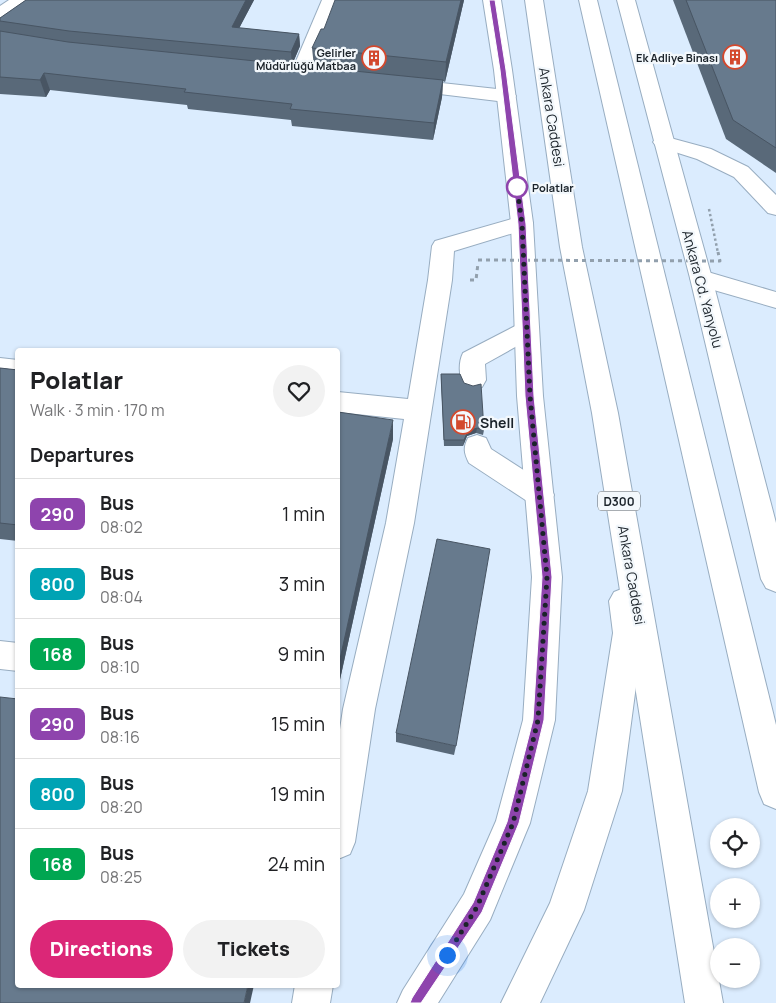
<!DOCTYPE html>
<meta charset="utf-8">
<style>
:root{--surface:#fff;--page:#f2f2f2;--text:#202124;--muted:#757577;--line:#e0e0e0;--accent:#db2777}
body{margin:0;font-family:Manrope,sans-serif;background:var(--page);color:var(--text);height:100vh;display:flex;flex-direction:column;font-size:19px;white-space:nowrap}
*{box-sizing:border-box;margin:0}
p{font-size:16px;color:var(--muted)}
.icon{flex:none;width:28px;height:28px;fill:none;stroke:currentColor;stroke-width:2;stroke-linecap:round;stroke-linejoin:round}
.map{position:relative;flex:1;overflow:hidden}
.details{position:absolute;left:15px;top:348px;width:325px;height:640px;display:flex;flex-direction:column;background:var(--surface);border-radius:5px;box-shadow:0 1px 4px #0004}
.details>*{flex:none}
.badge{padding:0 10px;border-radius:8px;font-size:18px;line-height:32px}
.controls{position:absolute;left:710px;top:818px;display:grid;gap:10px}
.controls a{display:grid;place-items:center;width:50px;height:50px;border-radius:50%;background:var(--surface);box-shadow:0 1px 4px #0004;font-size:25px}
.you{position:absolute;width:25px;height:25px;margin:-12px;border:4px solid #fff;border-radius:50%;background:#1a73e8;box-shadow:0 0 0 8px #1a73e833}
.map>.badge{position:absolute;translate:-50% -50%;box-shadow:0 0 0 2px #fff}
h2{padding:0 15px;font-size:19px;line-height:45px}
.round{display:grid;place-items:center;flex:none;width:52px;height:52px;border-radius:26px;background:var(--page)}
.overview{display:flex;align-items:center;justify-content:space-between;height:85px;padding:0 15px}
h1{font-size:24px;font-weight:800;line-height:38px}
.button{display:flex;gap:10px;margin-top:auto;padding:10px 15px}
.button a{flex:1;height:58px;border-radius:30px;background:var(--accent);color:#fff;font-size:20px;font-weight:800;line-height:58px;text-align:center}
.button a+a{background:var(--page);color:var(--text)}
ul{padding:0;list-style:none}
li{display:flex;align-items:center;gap:15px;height:70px;padding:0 15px;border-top:1px solid var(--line)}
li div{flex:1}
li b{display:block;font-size:19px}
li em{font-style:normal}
li .badge{min-width:55px;font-weight:700;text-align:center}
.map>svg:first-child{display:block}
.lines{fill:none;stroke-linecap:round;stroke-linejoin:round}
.minor-casing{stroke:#98adc1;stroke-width:2}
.major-casing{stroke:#98adc1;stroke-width:2}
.highway-casing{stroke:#98adc1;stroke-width:2}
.path{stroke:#92a0ad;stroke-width:3;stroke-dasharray:4 4;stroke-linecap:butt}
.minor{fill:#fff;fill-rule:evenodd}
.major{fill:#fff;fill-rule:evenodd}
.highway{fill:#fff;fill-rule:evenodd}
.path-bridge-far1{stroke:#92a0ad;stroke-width:2.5;stroke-dasharray:2.5 2.5;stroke-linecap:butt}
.path-bridge{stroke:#92a0ad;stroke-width:3;stroke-dasharray:4 4;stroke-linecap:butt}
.wall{fill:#596979}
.shaded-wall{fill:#485563}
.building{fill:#677a8d;stroke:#485563}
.line{fill:#8e44ad;stroke:#fff}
.walk{stroke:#1b232a;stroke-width:5;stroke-dasharray:0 9}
.stop-dot{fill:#fff;stroke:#8e44ad;stroke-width:2.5}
.labels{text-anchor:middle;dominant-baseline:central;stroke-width:4.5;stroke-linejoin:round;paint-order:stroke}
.far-poi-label{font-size:11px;font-weight:bold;fill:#1b232a;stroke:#f3f8fc;text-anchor:end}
.far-stop-label{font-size:11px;font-weight:bold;fill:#1b232a;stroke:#f3f8fc;text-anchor:start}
.shield{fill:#f3f8fc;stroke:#5c6369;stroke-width:1}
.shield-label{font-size:12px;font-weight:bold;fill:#1b232a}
.street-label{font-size:14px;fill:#1b232a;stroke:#f3f8fc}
.poi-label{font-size:14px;font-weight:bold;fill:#1b232a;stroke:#f3f8fc;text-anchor:start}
</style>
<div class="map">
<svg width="776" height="1003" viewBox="0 0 776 1003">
<rect width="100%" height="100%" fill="#dbecfe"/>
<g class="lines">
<!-- minor casing -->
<g class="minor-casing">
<g id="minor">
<polygon points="9,0 30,0 6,18 0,19 0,6"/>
<polygon points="322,0 340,0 309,73 307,77 300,79 293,77 291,73"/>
<polygon points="405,79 506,90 513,92 516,96 513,100 506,102 398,89 395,85 398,81"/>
<polygon points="663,136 711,149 748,167 776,195 776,215 768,213 734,177 697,159 656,146 653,142 656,138"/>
<polygon points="522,216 530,218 533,223 530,228 454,251 452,280 414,523 375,709 355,842 350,854 338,859 338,743 343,709 386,523 404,419 338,412 338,392 408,399 428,280 432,246 435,241"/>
<polygon points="701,270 776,292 776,308 693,284 690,278 693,272"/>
<path d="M527,321l8,3 4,6 -4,6 -50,28 1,16 -4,7 -9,3 -9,-3c-5,-10 -6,-24 -1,-34l56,-29z"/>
<polygon points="0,358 18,360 18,378 0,376"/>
<path d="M477,435l9,3 5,11 59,38 4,8 -4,8 -10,3 -10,-3 -61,-40c-5,-10 -6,-15 -1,-25z"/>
<polygon points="0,641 18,643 18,671 0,669"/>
<polygon points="295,985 333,985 330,1003 292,1003"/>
</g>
</g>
<!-- major casing -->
<g class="major-casing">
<g id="major">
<polygon points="483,0 501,0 512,70 533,223 543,396 562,577 555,720 530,823 525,835 490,920 438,1003 397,1003 403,990 464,894 496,821 523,720 532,577 517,396 511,223 494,70"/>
<polygon points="617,0 635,0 712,278 776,523 776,592 766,588 761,579 690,278"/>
<polygon points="624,588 634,592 639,601 643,633 622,791 584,910 540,1003 501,1003 550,903 588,791 613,633 609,601 614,592"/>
</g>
</g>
<!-- highway casing -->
<g class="highway-casing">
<g id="highway">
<polygon points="525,0 543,0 582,247 618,413 723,1003 685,1003 592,413 560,247"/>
<polygon points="579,0 597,0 776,725 776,809 764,804 759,792"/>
</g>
</g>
<!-- path -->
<polyline class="path" points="470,280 476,280 478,263"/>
<!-- minor -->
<use href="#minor" class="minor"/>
<!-- major -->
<use href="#major" class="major"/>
<!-- highway -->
<use href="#highway" class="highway"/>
<!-- path-bridge-far1 -->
<polyline class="path-bridge-far1" points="709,209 718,253"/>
<!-- path-bridge -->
<polyline class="path-bridge" points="478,260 720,261 718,252"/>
</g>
<!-- wall -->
<g class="wall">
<polygon points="26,0 254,0 239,28 299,34 300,46 292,65 314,67 312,48 324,29 464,0 445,82 443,81 442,97 433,140 292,126 291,120 188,109 187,105 50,90 46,97 0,94 0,18"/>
<polygon points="673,0 776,0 776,173 726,139"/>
<polygon points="0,368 18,370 18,541 0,539"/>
<polygon points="441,374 484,430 483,435 476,433 467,436 463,446 444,446 441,380"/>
<polygon points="338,412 393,439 339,684 338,683"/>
<polygon points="396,733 456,746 454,755 396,742"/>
</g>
<!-- shaded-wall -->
<g class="shaded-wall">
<polygon points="246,0 254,0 233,40 232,27"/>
<polygon points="461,0 464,0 445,82 446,62"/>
<polygon points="299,34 300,46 292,65 291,52"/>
<polygon points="44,73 50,90 46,97 40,80"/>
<polygon points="443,80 442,97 433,140 434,123"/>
<polygon points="393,420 393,439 339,684 338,668"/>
<polygon points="477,428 476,433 467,436 463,446 464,440 468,431"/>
<polygon points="248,985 254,985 250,1003 244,1003"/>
</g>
<!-- building -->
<g class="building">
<polygon points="26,0 246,0 232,27 299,34 291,52 69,31 0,21 0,18"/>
<polygon points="335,0 461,0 446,62 312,48 321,29 324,29"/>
<polygon points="686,0 776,0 776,148 733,120"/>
<polygon points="0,31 68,42 443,80 434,123 290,109 292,104 184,92 186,89 44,73 40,80 0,77"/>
<polygon points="0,368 18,370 18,525 0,523"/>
<polygon points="441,374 460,374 464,383 473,386 481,384 484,430 477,428 468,431 464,440 444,440"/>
<polygon points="338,412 393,420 338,668"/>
<polygon points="437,539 490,549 456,746 396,733"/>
<polygon points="0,697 18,699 18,985 248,985 244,1003 0,1003"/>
</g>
<!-- line -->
<polygon class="line" points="489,0 495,0 506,70 526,224 534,396 552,577 544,720 519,823 482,912 421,1003 410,1003 412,998 473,903 507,822 533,720 542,577 525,396 518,224 500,70"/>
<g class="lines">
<!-- walk -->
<polyline class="walk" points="447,955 477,907 513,823 538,720 547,577 530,396 522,224 517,187"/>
</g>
<!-- icons -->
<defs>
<g id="building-ring" transform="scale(1.25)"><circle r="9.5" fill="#f3f8fc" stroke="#d3482d" stroke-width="1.5"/><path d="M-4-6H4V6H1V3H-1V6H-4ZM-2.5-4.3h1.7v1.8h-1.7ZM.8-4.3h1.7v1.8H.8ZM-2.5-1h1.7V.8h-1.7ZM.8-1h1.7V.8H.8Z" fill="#d3482d"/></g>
<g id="fuel-ring" transform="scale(1.25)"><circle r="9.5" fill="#f3f8fc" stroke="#d3482d" stroke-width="1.5"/><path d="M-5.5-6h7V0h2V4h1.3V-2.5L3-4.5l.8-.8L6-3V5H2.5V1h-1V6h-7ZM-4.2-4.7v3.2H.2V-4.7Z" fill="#d3482d"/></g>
</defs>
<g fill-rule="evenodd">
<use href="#building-ring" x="735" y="57"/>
<use href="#building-ring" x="374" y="58"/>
<use href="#fuel-ring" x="463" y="422"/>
</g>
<!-- markers -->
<circle class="stop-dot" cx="517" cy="187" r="10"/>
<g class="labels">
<!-- far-poi labels -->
<g class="far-poi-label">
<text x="356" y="52">Gelirler<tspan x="356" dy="13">Müdürlüğü Matbaa</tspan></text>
<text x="718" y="57">Ek Adliye Binası</text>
</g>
<!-- far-stop labels -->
<g class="far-stop-label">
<text x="532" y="187">Polatlar</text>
</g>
<!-- shield labels -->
<rect class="shield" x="598" y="491.5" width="42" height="19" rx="4"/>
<g class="shield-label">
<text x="619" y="501">D300</text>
</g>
<!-- street labels -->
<g class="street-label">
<text transform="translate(552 117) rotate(81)">Ankara Caddesi</text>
<text transform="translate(703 289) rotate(75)">Ankara Cd. Yanyolu</text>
<text transform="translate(632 575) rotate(80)">Ankara Caddesi</text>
</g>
<!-- poi labels -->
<g class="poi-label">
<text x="480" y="422">Shell</text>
</g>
</g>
</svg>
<div class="controls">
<a><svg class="icon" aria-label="locate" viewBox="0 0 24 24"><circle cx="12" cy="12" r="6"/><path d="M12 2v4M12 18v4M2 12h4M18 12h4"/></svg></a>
<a>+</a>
<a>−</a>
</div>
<div class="you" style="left:447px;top:955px"></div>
<section class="details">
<div class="overview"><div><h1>Polatlar</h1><p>Walk · 3 min · 170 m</p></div><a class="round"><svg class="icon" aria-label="heart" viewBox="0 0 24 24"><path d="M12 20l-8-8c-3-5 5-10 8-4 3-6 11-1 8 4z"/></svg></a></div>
<h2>Departures</h2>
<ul>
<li><span class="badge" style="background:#8e44ad;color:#fff">290</span><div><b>Bus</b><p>08:02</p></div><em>1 min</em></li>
<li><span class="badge" style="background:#00a3b4;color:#fff">800</span><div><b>Bus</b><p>08:04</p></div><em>3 min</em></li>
<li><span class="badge" style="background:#00a651;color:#fff">168</span><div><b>Bus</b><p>08:10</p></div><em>9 min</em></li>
<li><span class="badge" style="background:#8e44ad;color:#fff">290</span><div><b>Bus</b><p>08:16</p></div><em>15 min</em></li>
<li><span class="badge" style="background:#00a3b4;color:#fff">800</span><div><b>Bus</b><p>08:20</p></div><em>19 min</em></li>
<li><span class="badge" style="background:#00a651;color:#fff">168</span><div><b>Bus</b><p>08:25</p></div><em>24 min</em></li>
</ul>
<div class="button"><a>Directions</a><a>Tickets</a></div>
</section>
</div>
